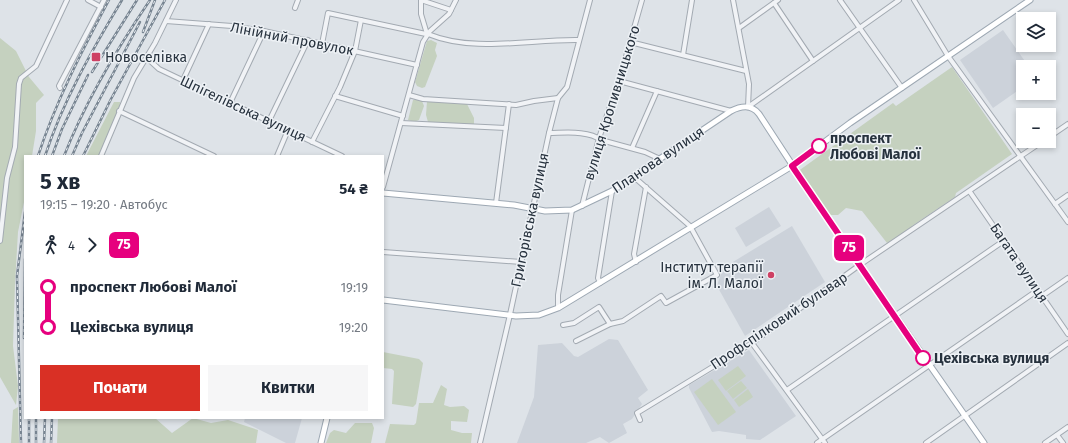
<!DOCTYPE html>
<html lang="uk">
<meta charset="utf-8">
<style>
:root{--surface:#fff;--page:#f6f6f7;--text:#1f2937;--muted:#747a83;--accent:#d93025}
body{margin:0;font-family:"Fira Sans",sans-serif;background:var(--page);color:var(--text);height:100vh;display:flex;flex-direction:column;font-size:15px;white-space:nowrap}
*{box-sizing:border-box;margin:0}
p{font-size:13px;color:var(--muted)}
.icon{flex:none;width:22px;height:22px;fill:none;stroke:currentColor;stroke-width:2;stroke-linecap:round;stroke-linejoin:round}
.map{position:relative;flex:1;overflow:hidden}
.details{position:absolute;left:24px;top:155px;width:360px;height:264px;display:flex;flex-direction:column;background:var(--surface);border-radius:0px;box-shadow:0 2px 6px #0003}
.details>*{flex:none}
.badge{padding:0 8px;border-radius:6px;font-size:14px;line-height:26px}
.buttons{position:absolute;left:1016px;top:12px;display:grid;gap:8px}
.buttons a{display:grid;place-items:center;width:40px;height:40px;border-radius:0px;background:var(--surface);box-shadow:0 2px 6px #0003;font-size:20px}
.map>.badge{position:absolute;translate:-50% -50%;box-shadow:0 0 0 2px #fff}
.legs{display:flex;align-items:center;gap:6px;height:44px;padding:0 16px;font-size:13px}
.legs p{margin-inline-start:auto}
.head{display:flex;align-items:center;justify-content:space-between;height:68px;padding:0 16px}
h1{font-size:22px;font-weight:700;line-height:30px}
.cta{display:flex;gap:8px;margin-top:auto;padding:8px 16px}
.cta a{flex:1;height:46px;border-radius:0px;background:var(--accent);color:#fff;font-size:16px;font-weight:700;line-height:46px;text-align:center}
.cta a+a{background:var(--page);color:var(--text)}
ul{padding:0 16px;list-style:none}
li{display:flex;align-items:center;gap:14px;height:40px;font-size:15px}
li i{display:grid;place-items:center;width:6px;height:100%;margin:0 5px;background:currentColor}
li i::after{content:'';width:10px;height:10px;margin:-5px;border:3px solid;border-radius:50%;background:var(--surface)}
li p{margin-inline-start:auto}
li:first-child i{background:linear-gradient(#0000 50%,currentColor 0)}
li:last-child i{background:linear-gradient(currentColor 50%,#0000 0)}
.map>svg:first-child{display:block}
.built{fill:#ccd2da}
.green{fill:#c5d1bf}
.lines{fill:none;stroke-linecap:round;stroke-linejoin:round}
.minor-casing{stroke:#a3aab2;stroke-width:6}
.major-casing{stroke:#9da8b3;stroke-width:7}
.minor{stroke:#f1f3f6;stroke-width:4}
.major{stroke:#fff;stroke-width:5}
.rail-casing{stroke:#778491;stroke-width:2.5}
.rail{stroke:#edf1f5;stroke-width:1;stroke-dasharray:3;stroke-linecap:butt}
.line-1-casing{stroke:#fff;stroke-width:9}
.line-1{stroke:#e6007e;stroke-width:6}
.poi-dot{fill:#ce4164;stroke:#edf1f5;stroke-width:1.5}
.stop-1-dot{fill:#fff;stroke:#e6007e;stroke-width:2}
.labels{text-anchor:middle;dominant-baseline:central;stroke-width:3;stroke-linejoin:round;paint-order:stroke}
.street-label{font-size:14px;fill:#27323e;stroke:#edf1f5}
.poi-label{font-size:14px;fill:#27323e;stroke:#edf1f5;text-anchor:start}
.stop-label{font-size:14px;font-weight:bold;fill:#27323e;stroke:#edf1f5;text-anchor:start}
</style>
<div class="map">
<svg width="1068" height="443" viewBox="0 0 1068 443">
<rect width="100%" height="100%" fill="#dee3e8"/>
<!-- built -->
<g class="built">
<polygon points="1003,30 1029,67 1023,67 1023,87 993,108 960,60"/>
<polygon points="769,207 781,226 746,247 735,228"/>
<polygon points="792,226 825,282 745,336 717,286 723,268"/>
<polygon points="609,339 618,340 648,390 638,398 642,404 632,419 623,424 627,433 609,443 600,437 586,443 517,443 534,397 538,345 562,343 574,356 578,357"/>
<polygon points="749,350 796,416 760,440 746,439 746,435 719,431 712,432 689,388 689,385"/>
<polygon points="245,418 302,418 295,443 286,443 244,422"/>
</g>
<!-- green -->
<g class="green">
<polygon points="0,38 16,51 29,77 44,95 36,103 36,131 32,156 25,156 25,197 18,232 15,284 13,346 18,386 16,405 0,377"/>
<polygon points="431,40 437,43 435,50 437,56 425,87 422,88 417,86 415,82 427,41"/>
<polygon points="952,67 1012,154 956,193 955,197 912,226 912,228 887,243 862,211 846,208 838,215 825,215 797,172 893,103 896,106"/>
<polygon points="417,99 422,101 424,106 419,120 414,122 408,120 413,100"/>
<polygon points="427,101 467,104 474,118 474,125 428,122 426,115"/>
<path d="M114,102h6c0,9 -4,12 -7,20 -5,11 -7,23 -12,34h-15z"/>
<polygon points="383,352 419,359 423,363 416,404 413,407 392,404 394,371 392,369 383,368"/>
<polygon points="738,366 746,376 726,391 718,380"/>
<polygon points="712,379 736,412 718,425 694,392"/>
<polygon points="741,381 747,388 733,399 727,391"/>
<polygon points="441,385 447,389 444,405 450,407 464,406 469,410 467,422 451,421 451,430 462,433 472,433 471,443 385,443 390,424 414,425 416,423 419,403 433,403"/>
<polygon points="748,389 753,397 739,407 734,400"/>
<polygon points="18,407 19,443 11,443 13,410"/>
<polygon points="58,418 155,418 172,433 193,418 211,423 228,420 258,430 256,443 57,443"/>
<polygon points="355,423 372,423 374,428 371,443 326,443 330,433 334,430 346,433"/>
</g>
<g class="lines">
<!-- minor casing -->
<g class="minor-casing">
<g id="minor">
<polyline points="88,0 101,7"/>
<polyline points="421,0 421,14 427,34"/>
<polyline points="421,0 451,10"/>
<polyline points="733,0 749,84 748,107"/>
<polyline points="840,0 902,88"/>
<polyline points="914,0 948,56 1068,222"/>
<polyline points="774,3 813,61"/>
<polyline points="295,8 298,0"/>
<polyline points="166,21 232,26 264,31 417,65"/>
<polyline points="739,28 778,0"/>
<path d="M428,34c46,19 102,5 151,6"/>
<polyline points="630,42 746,71"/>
<polyline points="322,44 328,13 426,34"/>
<polyline points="683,55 692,0"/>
<polyline points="146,57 159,69 342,156"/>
<polyline points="183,80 209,24"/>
<polyline points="619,81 731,111"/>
<polyline points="60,88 59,86 104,0"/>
<polyline points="409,95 423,99 516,105 534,101 558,98"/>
<polyline points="335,96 403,116"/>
<polyline points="230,103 264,31"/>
<polyline points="748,107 899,0"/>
<polyline points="119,111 214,156"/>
<polyline points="269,121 308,40"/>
<polyline points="401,123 506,128"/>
<path d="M549,133c15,0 39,-3 52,7l44,12 15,7"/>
<polyline points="1049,137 1068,124"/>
<polyline points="312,142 340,87 355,51 361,20"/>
<polyline points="632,148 657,91"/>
<polyline points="101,156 134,78 155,43 176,0"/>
<polyline points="277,156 288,130"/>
<polyline points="383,187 423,42 430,31 449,14 456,0"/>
<polyline points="970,192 1068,334"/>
<polyline points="496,203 509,104"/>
<polyline points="1055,204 1068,195"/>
<polyline points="582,206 599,138 619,81 642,0"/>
<polyline points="0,241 7,178 15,147 19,84 21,78 36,66 67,0"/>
<polyline points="383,252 521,262"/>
<polyline points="636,262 634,254 646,187"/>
<polyline points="600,283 598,278 612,191"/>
<polyline points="1042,296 1068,278"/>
<polyline points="558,308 558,295 572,210"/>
<polyline points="563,325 574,323 599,307 610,324"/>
<polyline points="576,341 610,324 623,321 661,296 666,303 717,275 690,226 634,177"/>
<polyline points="752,343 825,443"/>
<polyline points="787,390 1005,240"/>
<polyline points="640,420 637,413 752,343 861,264 1043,141"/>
<polyline points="1057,435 1063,443"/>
<polyline points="480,443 509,319 549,133 558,98 567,87 590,0"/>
<polyline points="817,443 1038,290"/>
<polyline points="926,443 1068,343"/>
<polyline points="1045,443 1068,427"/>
</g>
</g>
<!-- major casing -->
<g class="major-casing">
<g id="major">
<path d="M383,193l131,12 31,6 27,-1 40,-19 119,-80c10,-5 20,-7 28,3l66,101 159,228"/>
<polyline points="383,300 516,316 539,315 558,308 792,166 850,123 1030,0"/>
<polyline points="321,443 327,418"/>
</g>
</g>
<!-- minor -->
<use href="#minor" class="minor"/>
<!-- major -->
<use href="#major" class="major"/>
<!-- rail casing -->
<g class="rail-casing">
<g id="rail">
<polyline points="143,32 155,0"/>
<polyline points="92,72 137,0"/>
<path d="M38,156c18,-55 44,-105 71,-156"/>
<path d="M45,156c18,-55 47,-106 77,-156"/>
<polyline points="52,156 62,129 88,75"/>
<path d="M64,156c22,-56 52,-106 86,-156"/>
<polyline points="72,156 82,133 140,22"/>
<polyline points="83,156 111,99 165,0"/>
<polyline points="24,338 25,259"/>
<polyline points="29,418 29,443"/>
<polyline points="21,443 17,276 25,212"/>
<polyline points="36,443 36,418"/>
<polyline points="44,443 45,418"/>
<polyline points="51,443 52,418"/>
</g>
</g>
<!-- rail -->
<use href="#rail" class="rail"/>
</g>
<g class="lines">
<!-- line-1 casing -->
<g class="line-1-casing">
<polyline id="line-1" points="819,146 792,166 923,358"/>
</g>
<!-- line-1 -->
<use href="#line-1" class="line-1"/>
</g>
<!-- markers -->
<g class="poi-dot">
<rect x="91" y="52" width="10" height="10" rx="2"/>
<circle cx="771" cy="275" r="4"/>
</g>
<g class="stop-1-dot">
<circle cx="819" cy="146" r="7"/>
<circle cx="923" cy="358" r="7"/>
</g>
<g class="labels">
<!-- street labels -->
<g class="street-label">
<text transform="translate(292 39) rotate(11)">Лінійний провулок</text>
<text transform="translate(612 103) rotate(-73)">вулиця Кропивницького</text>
<text transform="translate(243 109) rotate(25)">Шпігелівська вулиця</text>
<text transform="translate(658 160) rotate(-34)">Планова вулиця</text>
<text transform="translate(530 220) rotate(-78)">Григорівська вулиця</text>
<text transform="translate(1019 263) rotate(56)">Багата вулиця</text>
<text transform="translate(779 321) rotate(-34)">Профспілковий бульвар</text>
</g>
<!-- poi labels -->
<g class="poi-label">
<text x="105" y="57">Новоселівка</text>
<text x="763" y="267" text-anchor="end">Інститут терапії<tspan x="763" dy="16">ім. Л. Малої</tspan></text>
</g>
<!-- stop labels -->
<g class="stop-label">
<text x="830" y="138">проспект<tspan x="830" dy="16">Любові Малої</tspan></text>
<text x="934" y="358">Цехівська вулиця</text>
</g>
</g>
</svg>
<div class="buttons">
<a><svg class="icon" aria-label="layers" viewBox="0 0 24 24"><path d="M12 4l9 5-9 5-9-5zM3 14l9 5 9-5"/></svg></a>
<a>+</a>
<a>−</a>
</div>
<b class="badge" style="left:849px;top:248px;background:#e6007e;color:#fff">75</b>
<section class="details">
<div class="head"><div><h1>5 хв</h1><p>19:15 – 19:20 · Автобус</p></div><b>54 ₴</b></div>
<div class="legs"><svg class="icon" aria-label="walk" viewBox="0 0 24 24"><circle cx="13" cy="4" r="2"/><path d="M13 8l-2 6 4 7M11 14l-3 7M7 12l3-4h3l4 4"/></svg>4<svg class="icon" aria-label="forward" viewBox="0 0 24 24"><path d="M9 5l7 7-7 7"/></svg><b class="badge" style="background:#e6007e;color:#fff">75</b></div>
<ul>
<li><i style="color:#e6007e"></i><b>проспект Любові Малої</b><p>19:19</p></li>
<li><i style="color:#e6007e"></i><b>Цехівська вулиця</b><p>19:20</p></li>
</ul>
<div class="cta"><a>Почати</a><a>Квитки</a></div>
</section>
</div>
